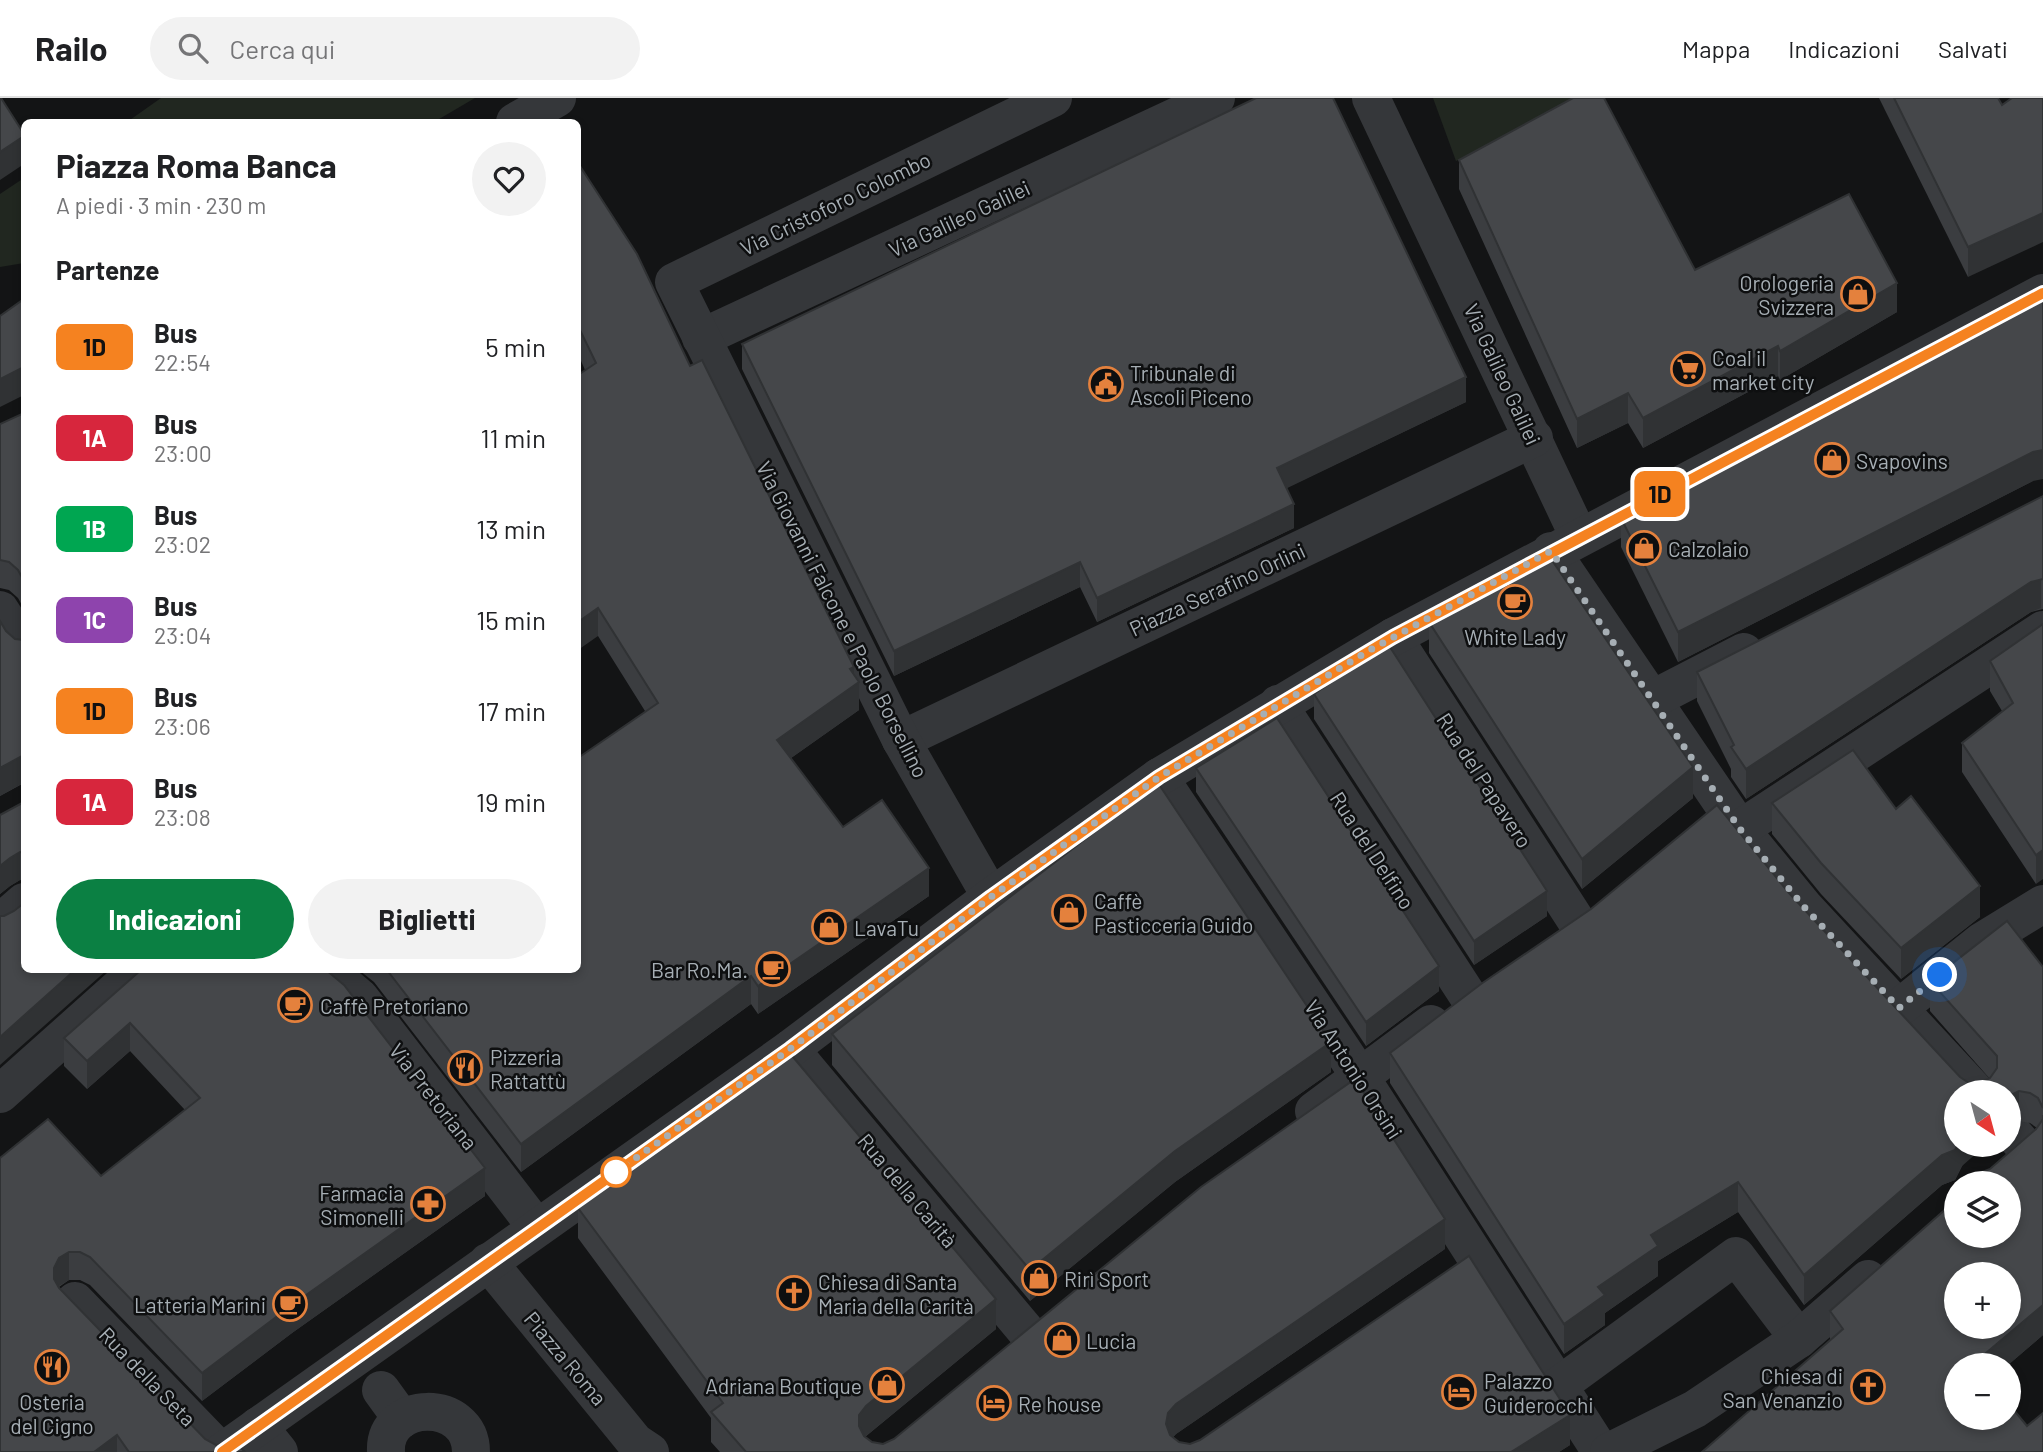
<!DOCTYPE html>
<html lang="it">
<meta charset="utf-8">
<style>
:root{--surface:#fff;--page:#f2f2f2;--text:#202124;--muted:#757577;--line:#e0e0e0;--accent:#0b8043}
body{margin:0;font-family:Barlow,sans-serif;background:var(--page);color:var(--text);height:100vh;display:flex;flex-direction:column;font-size:26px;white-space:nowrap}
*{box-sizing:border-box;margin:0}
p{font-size:23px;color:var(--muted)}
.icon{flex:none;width:38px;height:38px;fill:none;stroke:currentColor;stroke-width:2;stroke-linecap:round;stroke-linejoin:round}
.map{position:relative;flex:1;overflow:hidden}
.panel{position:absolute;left:21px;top:21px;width:560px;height:854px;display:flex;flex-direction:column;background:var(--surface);border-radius:10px;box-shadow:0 4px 10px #0003}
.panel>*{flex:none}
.badge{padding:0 14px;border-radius:10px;font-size:24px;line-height:46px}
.needle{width:46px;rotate:144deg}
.tools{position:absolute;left:1944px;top:982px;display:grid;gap:14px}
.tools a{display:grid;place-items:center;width:77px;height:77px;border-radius:50%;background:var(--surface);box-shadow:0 4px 10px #0003;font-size:35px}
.you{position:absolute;width:35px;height:35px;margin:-18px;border:5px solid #fff;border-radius:50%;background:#1a73e8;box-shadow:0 0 0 10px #1a73e833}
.map>.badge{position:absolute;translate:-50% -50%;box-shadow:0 0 0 4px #fff}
h2{padding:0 35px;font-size:26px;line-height:63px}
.round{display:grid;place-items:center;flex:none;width:74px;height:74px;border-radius:37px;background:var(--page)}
.summary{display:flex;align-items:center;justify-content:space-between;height:119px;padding:0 35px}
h1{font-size:33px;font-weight:700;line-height:52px}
.cta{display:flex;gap:14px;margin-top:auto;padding:14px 35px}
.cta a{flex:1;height:80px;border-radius:42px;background:var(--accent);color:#fff;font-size:28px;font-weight:700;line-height:80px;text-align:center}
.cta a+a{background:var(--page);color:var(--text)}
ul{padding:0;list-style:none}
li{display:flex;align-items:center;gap:21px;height:91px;padding:0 35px}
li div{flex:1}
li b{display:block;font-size:26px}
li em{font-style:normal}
li .badge{min-width:77px;font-weight:700;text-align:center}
header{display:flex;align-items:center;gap:42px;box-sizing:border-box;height:98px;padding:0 35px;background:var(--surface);border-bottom:2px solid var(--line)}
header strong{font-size:33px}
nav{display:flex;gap:38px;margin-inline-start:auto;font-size:24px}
.search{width:490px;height:63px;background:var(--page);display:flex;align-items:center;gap:18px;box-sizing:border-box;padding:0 24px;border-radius:38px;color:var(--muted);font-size:26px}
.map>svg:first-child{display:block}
.green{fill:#212720}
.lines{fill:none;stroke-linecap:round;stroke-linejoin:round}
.minor{stroke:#35373a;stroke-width:38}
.wall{fill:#3b3d40}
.shaded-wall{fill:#303234}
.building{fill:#45474a;stroke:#303234;stroke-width:2;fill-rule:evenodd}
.line-casing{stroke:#fff;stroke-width:16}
.line{stroke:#f58220;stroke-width:10}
.walk{stroke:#a6aeb4;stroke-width:7;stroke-dasharray:0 12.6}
.stop-dot{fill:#fff;stroke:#f58220;stroke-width:3.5}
.labels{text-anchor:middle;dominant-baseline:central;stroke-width:5;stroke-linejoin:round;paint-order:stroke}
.street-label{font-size:21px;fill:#a6aeb4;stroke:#0e0f10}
.poi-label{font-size:21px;fill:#a6aeb4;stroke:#0e0f10;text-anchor:start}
</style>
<header>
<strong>Railo</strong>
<div class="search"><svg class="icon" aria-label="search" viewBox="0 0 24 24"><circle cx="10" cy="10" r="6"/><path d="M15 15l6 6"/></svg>Cerca qui</div>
<nav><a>Mappa</a><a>Indicazioni</a><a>Salvati</a></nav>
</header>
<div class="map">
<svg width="2043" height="1354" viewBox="0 0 2043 1354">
<rect width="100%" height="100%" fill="#131415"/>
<!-- green -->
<g class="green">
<polygon points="161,0 475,0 434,24 127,24"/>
<polygon points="1433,0 1583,0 1456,63"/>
<polygon points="24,80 24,165 0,169 0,96"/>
</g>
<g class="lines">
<!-- minor -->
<g class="minor">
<polyline points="1371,0 1579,439"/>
<polyline points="515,24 557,0"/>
<polyline points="701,240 1216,0"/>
<polyline points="1551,453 1740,731 1805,810 1976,994"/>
<polyline points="0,512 24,549"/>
<polyline points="1393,539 1577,824"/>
<polyline points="1651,602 1744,554"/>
<polyline points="1278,606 1468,898"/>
<polyline points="901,642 1534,340"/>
<polyline points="1159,679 1361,980 1601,1354"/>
<polyline points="1740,731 2043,532"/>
<polyline points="991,799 901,642 674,184 1053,0"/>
<polyline points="0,825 24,804"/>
<polyline points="327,872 360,900 537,1130"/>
<polyline points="1899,910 1981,844 2043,806"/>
<polyline points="790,951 1026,1233"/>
<polyline points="0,996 139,872"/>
<polyline points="1314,1013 1431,926"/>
<polyline points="2009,1031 2043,1069"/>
<polyline points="488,1164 635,1344 650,1354"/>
<polyline points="75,1203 221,1354"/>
<polyline points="1558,1288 1736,1158 1799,1241"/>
<polyline points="381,1292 402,1321"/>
<polyline points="258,1328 279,1354"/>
<polyline points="222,1354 790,951 991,799 1159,679 1393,539 2043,195"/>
<path d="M386,1354c-3,-53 85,-54 85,0"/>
<polyline points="1609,1354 1695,1311 1799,1241 1868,1181"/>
</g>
</g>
<!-- wall -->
<g class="wall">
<polygon points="1879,0 1998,0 2002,7 1968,179"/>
<polygon points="1459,62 1695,172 1897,214 1780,282 1778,278 1643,350 1628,325 1577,350 1459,91"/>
<polygon points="578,65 690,268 854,577 859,612 791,660 843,729 929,798 758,916 751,906 521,1074 374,884 359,872 578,872 645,613 598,538 585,272 578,256"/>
<polygon points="742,246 1466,304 1286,390 1294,430 1097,524 1080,489 894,578 742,271"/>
<polygon points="24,315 24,511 18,500 9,492 0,490 0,326"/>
<polygon points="2033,383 1678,564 1621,449 1621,420"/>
<polygon points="2043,398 2043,511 2031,514 1746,701 1731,679 1731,671 1697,603 1697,574"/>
<polygon points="0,523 6,533 15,541 24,542 24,685 0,698"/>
<polygon points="1429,524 1693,700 1582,791 1429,555"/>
<polygon points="2043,526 2036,786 1962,674 1962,645 2002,613 1990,593 1990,563"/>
<polygon points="1314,596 1547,818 1474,867 1314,621"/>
<polygon points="1196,670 1439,893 1366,948 1196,694"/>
<polygon points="24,704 24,783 20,782 10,788 0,796 0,717"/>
<polygon points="1772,705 1896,711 1980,819 1901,881 1821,796 1772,736"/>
<polygon points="1789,795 1960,979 1969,985 1980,985 1990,981 1930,913 1930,883 2043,869 2043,1237 2008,1267 1956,1267 2043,1354 1830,1243 1830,1213 2036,1031 2037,1030 2030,1025 2019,1023 2009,1028 2009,994 1962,1068 1955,1082 1942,1087 1804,1207 1738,1114 1658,1163 1658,1178 1605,1215 1605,1227 1564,1256 1390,985 1390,955"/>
<polygon points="141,872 485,1098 292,1235 202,1303 90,1187 80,1182 69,1182 59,1189 205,1341 216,1347 245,1354 0,1354 0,1060 101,1078 185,1012 130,953 87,991 64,968 64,940"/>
<polygon points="832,936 1331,974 1175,1084 1030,1203 832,967"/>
<polygon points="578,1110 996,1231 865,1339 872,1344 883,1346 1445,1151 1176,1336 1173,1339 1179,1344 1190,1346 1570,1347 1559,1354 720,1354 711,1344 711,1320 578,1140"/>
</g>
<!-- shaded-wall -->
<g class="shaded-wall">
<polygon points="24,38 24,66 0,82 0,54"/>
<polygon points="2043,115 2043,144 1968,179 1968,149"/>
<polygon points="1897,185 1897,214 1780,282 1780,253"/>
<polygon points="1778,248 1778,278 1643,350 1643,320"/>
<polygon points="24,269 24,297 0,309 0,281"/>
<polygon points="1466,279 1466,304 1277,395 1277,370"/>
<polygon points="1628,295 1628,325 1577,350 1577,321"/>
<polygon points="2043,352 2043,381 2033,383 1678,564 1678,534 2033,354"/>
<polygon points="1294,406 1294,430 1097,524 1097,500"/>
<polygon points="1080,464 1080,489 894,578 894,553"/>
<polygon points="2041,481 2041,510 2031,514 1746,701 1746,671 2031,484"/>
<polygon points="598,510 598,538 578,552 578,524"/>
<polygon points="854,569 854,587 859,584 859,612 777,670 777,642 850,571"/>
<polygon points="23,657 23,685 0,698 0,670"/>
<polygon points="1693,669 1693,700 1582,791 1582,761"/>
<polygon points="2043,752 2043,781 2036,786 2036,757"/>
<polygon points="20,754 20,782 10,788 0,796 0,768 10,760"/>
<polygon points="929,770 929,798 758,916 758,888"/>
<polygon points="1980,788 1980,819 1901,881 1901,850"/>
<polygon points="1547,793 1547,818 1474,867 1474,843"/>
<polygon points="1439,868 1439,893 1366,948 1366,924"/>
<polygon points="75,872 107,872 0,967 0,939"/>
<polygon points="751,878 751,906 521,1074 521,1046"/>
<polygon points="130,925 130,953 87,991 87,963"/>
<polygon points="1331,944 1331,974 1175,1084 1030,1203 1030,1172 1175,1053"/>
<polygon points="2019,993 2019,1023 2009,1028 2009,998"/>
<polygon points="1958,1046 1987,1046 1962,1068 1955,1082 1942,1087 1804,1207 1804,1177 1942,1057"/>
<polygon points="485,1070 485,1098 292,1235 202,1303 202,1275 292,1207"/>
<polygon points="1738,1084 1738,1114 1658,1163 1658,1178 1605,1215 1605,1227 1564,1256 1564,1226 1598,1189 1651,1137"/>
<polygon points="1445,1121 1445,1151 1176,1336 1168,1345 1166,1326 1168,1315 1176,1306"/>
<polygon points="69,1154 69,1182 59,1188 54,1198 54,1170 59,1160"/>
<polygon points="996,1201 996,1231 866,1338 859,1347 859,1317 866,1308"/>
<polygon points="2043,1207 2043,1237 2008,1267 1974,1267 1974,1265"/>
<polygon points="1570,1317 1570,1347 1559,1354 1511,1354"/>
<polygon points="117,1337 117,1354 94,1354"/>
</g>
<!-- building -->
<g class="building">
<polygon points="0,0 1,0 24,36 24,38 0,54"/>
<polygon points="1256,0 1333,0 1466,279 1277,370 1294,406 1097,500 1080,464 894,553 742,246"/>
<polygon points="1573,0 1604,0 1695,172 1849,96 1897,185 1780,253 1778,248 1643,320 1628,295 1577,321 1459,62"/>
<polygon points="1894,0 1998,0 2002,7 2012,0 2043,0 2043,115 1968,149"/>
<polygon points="578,65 637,156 690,268 702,262 854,569 850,571 859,584 777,642 843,729 882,702 929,770 758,888 751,878 521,1046 387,872 578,872 578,660 658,605 598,510 578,524 578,277 596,265 578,228"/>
<polygon points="24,201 24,269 0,281 0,218"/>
<polygon points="2043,201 2043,352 2033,354 1678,534 1621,420"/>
<polygon points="24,315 24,483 18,472 9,464 0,462 0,326"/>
<polygon points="2043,398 2043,481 2031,484 1746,671 1731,649 1734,647 1697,574"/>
<polygon points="1549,458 1693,669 1582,761 1429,524"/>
<polygon points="0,523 6,533 15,541 24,542 24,657 0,670"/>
<polygon points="2043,526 2043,752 2036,757 1962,645 2013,605 1990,563"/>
<polygon points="1388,546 1547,793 1474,843 1314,596"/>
<polygon points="1277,620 1439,868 1366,924 1196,670"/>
<polygon points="1853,652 1896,711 1911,698 1980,788 1901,850 1821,765 1772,705"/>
<polygon points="1158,685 1331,944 1175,1053 1030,1172 832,936"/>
<polygon points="24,704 24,755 20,754 10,760 0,768 0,717"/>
<polygon points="1717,707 1789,795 1960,979 1969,985 1980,985 1990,980 1997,970 1997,958 1930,883 2007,823 2043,869 2043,1010 2038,1000 2030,995 2019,993 2009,998 2009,994 1956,994 1956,1046 1958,1046 1955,1052 1942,1057 1804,1177 1738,1084 1651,1137 1658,1148 1598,1189 1605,1197 1564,1226 1390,955 1481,886 1591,811"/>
<polygon points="24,805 24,872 75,872 0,939 0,818 4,818 14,813"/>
<polygon points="141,872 326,872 344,887 485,1070 292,1207 202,1275 90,1159 80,1154 69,1154 59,1160 54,1170 54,1181 59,1190 205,1341 216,1347 235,1344 245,1354 129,1354 117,1337 94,1354 0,1354 0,1060 48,1021 101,1078 200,1000 130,925 87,963 64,940"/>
<polygon points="788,953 996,1201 866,1308 859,1317 859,1328 864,1338 872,1344 883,1346 894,1341 1201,1089 1355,981 1445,1121 1176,1306 1168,1315 1166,1326 1170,1337 1179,1344 1190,1346 1200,1342 1469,1158 1570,1317 1511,1354 746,1354 711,1314 723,1305 578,1110"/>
<path d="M2043,1017v190l-69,58 2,2h-20v53h53v-14l18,22 16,-13v39h-341l141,-123 -13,-18 126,-111v36h53v-53h-36l4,-9 13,-5 46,-40 7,-10zM1956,1176h53v52h-53z"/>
</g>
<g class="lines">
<!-- line casing -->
<g class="line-casing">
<polyline id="line" points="222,1354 790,951 991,799 1159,679 1393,539 2043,195"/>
</g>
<!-- line -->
<use href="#line" class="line"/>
<!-- walk -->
<polyline class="walk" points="616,1074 790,951 991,799 1159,679 1370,552 1551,453 1740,731 1805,810 1899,910 1940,877"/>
</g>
<!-- icons -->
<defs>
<g id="shop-ring" transform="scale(1.75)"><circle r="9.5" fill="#0e0f10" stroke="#e4813d" stroke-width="1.5"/><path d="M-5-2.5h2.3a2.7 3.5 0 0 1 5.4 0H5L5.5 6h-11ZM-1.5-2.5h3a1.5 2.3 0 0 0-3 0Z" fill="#e4813d"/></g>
<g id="supermarket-ring" transform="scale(1.75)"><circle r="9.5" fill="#0e0f10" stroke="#e4813d" stroke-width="1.5"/><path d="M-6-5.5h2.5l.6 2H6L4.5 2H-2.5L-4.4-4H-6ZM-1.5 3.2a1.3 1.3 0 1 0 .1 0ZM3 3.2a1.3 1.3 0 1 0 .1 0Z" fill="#e4813d"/></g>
<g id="civic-ring" transform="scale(1.75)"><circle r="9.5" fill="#0e0f10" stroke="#e4813d" stroke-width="1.5"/><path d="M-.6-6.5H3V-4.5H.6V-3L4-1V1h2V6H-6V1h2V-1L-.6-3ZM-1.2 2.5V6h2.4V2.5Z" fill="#e4813d"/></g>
<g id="cafe-ring" transform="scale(1.75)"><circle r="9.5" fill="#0e0f10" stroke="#e4813d" stroke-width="1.5"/><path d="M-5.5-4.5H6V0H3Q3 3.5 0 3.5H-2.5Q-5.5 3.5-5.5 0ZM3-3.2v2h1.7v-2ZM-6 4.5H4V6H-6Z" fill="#e4813d"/></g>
<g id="restaurant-ring" transform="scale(1.75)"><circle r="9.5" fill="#0e0f10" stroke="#e4813d" stroke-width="1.5"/><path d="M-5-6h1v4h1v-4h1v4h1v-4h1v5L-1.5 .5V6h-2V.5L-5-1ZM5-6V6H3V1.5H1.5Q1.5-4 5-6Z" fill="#e4813d"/></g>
<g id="pharmacy-ring" transform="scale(1.75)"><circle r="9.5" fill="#0e0f10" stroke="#e4813d" stroke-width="1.5"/><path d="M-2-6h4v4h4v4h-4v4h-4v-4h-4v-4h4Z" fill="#e4813d"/></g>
<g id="church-ring" transform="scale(1.75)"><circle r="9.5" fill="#0e0f10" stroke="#e4813d" stroke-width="1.5"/><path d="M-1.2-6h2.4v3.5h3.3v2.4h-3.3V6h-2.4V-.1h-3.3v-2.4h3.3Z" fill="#e4813d"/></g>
<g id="hotel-ring" transform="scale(1.75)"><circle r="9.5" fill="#0e0f10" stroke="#e4813d" stroke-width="1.5"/><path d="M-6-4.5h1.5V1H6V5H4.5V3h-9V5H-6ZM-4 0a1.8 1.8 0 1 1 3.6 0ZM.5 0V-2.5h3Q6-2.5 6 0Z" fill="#e4813d"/></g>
</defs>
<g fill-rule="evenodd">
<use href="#shop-ring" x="1858" y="196"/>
<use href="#supermarket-ring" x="1688" y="271"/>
<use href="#civic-ring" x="1106" y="286"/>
<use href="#shop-ring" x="1832" y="362"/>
<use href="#shop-ring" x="1644" y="450"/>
<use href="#cafe-ring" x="1515" y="504"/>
<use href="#shop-ring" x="1069" y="814"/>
<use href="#shop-ring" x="829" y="829"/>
<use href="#cafe-ring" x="773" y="871"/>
<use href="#cafe-ring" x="295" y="907"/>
<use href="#restaurant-ring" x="465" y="970"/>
<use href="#pharmacy-ring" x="428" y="1106"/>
<use href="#shop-ring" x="1039" y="1180"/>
<use href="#church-ring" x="794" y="1195"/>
<use href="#cafe-ring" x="290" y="1206"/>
<use href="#shop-ring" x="1062" y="1242"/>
<use href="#restaurant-ring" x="52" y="1269"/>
<use href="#shop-ring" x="887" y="1287"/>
<use href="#church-ring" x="1868" y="1289"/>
<use href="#hotel-ring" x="1459" y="1294"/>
<use href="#hotel-ring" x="994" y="1305"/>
</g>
<!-- markers -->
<circle class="stop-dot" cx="616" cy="1074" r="14"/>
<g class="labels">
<!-- street labels -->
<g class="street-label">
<text transform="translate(835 105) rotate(-26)">Via Cristoforo Colombo</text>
<text transform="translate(959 120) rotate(-25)">Via Galileo Galilei</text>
<text transform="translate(1503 276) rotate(65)">Via Galileo Galilei</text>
<text transform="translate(1217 491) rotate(-25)">Piazza Serafino Orlini</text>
<text transform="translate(843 521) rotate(63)">Via Giovanni Falcone e Paolo Borsellino</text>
<text transform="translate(1485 682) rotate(57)">Rua del Papavero</text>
<text transform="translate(1373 752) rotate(57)">Rua del Delfino</text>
<text transform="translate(1354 971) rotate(57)">Via Antonio Orsini</text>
<text transform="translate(434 998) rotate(52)">Via Pretoriana</text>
<text transform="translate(908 1092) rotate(50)">Rua della Carità</text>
<text transform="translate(566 1260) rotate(50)">Piazza Roma</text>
<text transform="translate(148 1278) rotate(46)">Rua della Seta</text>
</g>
<!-- poi labels -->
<g class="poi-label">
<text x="1834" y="184" text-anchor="end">Orologeria<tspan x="1834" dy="24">Svizzera</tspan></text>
<text x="1712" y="259">Coal il<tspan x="1712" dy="24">market city</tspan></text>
<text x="1130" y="274">Tribunale di<tspan x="1130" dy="24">Ascoli Piceno</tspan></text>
<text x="1856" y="362">Svapovins</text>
<text x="1668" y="450">Calzolaio</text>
<text x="1515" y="538" text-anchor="middle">White Lady</text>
<text x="1094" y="802">Caffè<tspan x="1094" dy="24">Pasticceria Guido</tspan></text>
<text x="854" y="829">LavaTu</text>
<text x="748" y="871" text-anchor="end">Bar Ro.Ma.</text>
<text x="320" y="907">Caffè Pretoriano</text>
<text x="490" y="958">Pizzeria<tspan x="490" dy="24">Rattattù</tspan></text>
<text x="404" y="1094" text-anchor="end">Farmacia<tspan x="404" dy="24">Simonelli</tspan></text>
<text x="1064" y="1180">Rirì Sport</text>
<text x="818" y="1183">Chiesa di Santa<tspan x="818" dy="24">Maria della Carità</tspan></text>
<text x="266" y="1206" text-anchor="end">Latteria Marini</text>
<text x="1086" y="1242">Lucia</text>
<text x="1843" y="1277" text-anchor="end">Chiesa di<tspan x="1843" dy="24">San Venanzio</tspan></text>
<text x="1484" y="1282">Palazzo<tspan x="1484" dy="24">Guiderocchi</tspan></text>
<text x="862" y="1287" text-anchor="end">Adriana Boutique</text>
<text x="52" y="1303" text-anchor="middle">Osteria<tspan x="52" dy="24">del Cigno</tspan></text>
<text x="1018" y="1305">Re house</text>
</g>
</g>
</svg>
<div class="tools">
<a><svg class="needle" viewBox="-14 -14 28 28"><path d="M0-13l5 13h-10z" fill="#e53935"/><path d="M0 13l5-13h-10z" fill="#757577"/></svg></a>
<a><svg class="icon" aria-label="layers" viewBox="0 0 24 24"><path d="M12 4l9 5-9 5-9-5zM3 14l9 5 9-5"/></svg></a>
<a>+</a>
<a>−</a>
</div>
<div class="you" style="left:1940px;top:877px"></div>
<b class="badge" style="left:1660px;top:396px;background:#f58220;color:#111">1D</b>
<section class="panel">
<div class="summary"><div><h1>Piazza Roma Banca</h1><p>A piedi · 3 min · 230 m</p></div><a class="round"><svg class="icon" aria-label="heart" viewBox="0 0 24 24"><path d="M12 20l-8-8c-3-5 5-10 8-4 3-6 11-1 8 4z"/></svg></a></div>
<h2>Partenze</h2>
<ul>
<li><span class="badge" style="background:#f58220;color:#111">1D</span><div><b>Bus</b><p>22:54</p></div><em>5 min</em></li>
<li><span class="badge" style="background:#d7263d;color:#fff">1A</span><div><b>Bus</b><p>23:00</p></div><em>11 min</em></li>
<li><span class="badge" style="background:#00a651;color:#fff">1B</span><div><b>Bus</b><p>23:02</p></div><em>13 min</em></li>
<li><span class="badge" style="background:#8e44ad;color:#fff">1C</span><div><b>Bus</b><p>23:04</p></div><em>15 min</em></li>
<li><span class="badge" style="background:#f58220;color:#111">1D</span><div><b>Bus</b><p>23:06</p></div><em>17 min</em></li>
<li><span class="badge" style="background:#d7263d;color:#fff">1A</span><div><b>Bus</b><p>23:08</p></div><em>19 min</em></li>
</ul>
<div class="cta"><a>Indicazioni</a><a>Biglietti</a></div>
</section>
</div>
